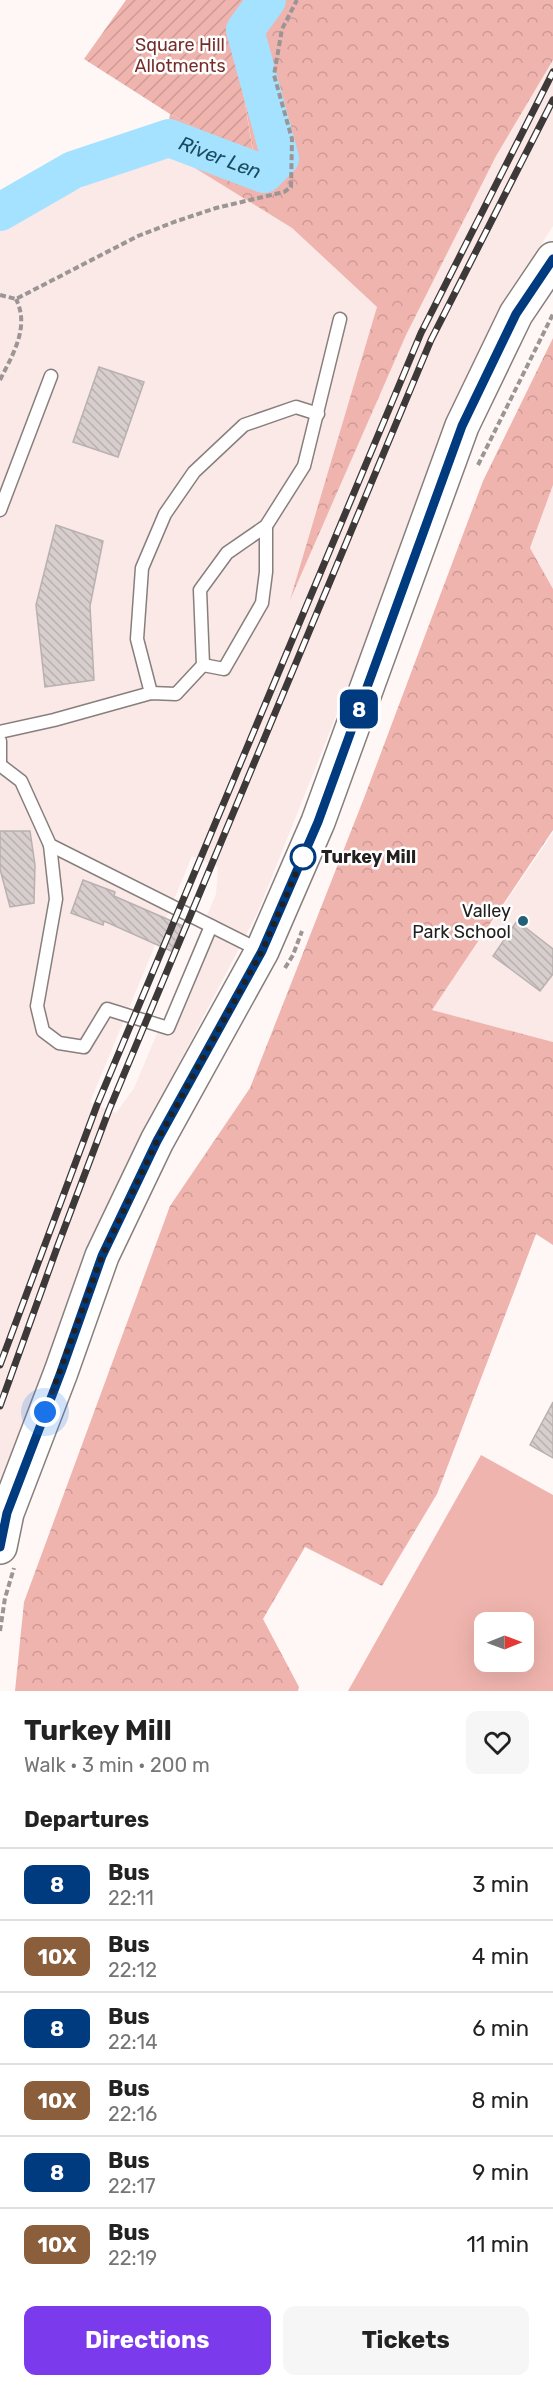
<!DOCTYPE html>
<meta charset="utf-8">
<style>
:root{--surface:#fff;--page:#f6f6f6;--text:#222;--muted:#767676;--line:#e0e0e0;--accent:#7c3aed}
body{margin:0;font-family:Rubik,sans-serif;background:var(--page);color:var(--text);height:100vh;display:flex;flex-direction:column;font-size:22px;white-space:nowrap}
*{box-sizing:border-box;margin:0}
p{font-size:20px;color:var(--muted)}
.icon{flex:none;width:33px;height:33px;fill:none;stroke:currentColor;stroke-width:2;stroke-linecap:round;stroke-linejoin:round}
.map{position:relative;height:1691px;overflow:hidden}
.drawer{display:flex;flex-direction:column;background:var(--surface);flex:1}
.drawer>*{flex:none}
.badge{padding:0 12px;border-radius:9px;font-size:21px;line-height:39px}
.needle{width:39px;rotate:89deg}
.tools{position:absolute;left:474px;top:1612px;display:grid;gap:12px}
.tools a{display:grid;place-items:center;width:60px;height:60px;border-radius:12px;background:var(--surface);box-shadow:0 6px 24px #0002;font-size:30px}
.you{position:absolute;width:30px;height:30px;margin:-15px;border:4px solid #fff;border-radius:50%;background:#1a73e8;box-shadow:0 0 0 9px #1a73e833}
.map>.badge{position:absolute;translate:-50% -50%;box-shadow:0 0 0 3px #fff}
h2{padding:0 24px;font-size:22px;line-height:54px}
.round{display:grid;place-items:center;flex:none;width:63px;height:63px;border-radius:12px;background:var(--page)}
.headline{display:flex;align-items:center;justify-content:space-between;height:102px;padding:0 24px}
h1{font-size:28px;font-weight:700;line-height:45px}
.button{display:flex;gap:12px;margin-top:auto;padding:12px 24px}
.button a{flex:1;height:69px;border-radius:12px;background:var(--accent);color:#fff;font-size:24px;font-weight:700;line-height:69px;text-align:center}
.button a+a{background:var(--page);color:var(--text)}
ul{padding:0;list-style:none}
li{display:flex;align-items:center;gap:18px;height:72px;padding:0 24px;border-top:2px solid var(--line)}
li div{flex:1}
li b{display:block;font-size:22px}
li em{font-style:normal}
li .badge{min-width:66px;font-weight:700;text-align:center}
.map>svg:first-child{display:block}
.built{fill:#fae9e7;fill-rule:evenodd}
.forest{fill:url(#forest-crowns)}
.park{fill:#f0b4ae;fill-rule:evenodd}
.garden{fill:url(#garden-furrows)}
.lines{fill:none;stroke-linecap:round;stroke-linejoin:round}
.river{stroke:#a5e2ff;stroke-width:38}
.building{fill:url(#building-back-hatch);stroke:#b9b1b0;stroke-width:1.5}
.service-casing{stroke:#877f7e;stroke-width:15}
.primary-casing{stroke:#877f7e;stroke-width:36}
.path{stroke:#9b9695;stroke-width:4;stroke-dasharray:6 3;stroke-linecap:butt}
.service{stroke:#fff;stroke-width:12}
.primary{stroke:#fff;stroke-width:33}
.rail-casing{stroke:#3c3938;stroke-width:7}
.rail{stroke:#fff;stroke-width:4.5;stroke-dasharray:14;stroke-linecap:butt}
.line-casing{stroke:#fff;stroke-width:14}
.line{stroke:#003b80;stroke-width:9}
.walk{stroke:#23201f;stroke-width:6;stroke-dasharray:0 10.8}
.stop-dot{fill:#fff;stroke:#003b80;stroke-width:3}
.poi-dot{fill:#245f77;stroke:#fff;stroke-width:2}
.labels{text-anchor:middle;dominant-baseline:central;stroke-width:5;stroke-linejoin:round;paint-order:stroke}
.park-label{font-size:18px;fill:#762d2a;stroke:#fff}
.stop-label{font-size:18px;font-weight:bold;fill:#23201f;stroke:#fff;text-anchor:start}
.poi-label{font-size:18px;fill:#23201f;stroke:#fff;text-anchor:end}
.water-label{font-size:20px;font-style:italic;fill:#194b5f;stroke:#fff}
</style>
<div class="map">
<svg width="553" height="1691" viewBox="0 0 553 1691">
<defs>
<pattern id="forest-crowns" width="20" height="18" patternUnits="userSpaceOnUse" patternTransform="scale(1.5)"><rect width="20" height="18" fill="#f0b4ae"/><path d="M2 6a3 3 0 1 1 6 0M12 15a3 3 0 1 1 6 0" fill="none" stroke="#ce9a95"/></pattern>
<pattern id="garden-furrows" width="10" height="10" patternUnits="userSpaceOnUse" patternTransform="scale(1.5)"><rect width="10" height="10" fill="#f0b4ae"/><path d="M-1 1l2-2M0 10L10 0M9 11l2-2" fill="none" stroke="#ce9a95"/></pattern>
<pattern id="building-back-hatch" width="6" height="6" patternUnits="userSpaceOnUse" patternTransform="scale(1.5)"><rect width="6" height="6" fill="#d7cecd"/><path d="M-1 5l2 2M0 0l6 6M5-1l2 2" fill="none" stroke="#b8b1b0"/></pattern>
</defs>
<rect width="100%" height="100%" fill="#fef7f6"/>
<!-- built -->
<g class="built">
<path d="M553,0v226l-57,90 -239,598 -94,180 -159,376 -4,15v-1259l164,-77 128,79 85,79zM192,856l26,11 -2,27 -82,194 -18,25 -26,-11z"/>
<polygon points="553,485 553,648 530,548"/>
<polygon points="553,833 553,1042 432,1010"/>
</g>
<!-- forest -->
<g class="forest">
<polygon points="246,0 553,0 553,60 496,156 406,335 290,600 377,307 292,228 164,149 170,114 254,157 236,49"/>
<polygon points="553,338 553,485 530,548 553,589 553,830 432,1010 553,1042 553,1245 536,1234 437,1494 382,1586 305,1547 263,1619 299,1687 298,1691 15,1691 24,1602 170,1206 250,1088 364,798 483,481"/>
</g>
<!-- park -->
<path class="park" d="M481,1455l72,40v196h-205zM484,1623h40v39h-40z"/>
<!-- garden -->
<polygon class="garden" points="126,0 246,0 236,49 254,158 170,114 84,59"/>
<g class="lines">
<!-- river -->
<path class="river" id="s1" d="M0,212l73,-42 96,-32 95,36 16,-16 -35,-128 22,-30"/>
</g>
<!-- building -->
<g class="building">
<polygon points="99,367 144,382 118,457 73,442"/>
<polygon points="56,525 103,541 90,606 94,680 45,687 36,605"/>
<polygon points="0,831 30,831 35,865 34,903 10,907 0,869"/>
<polygon points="83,880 115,892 114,896 183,926 171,951 104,921 103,925 71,913"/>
<polygon points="517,921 553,949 553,974 540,991 493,956"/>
<polygon points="553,1402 553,1458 530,1445"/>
</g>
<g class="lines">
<!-- service casing -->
<g class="service-casing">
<g id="service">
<polyline points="0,510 51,376"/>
<polyline points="203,665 224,669 262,603 266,572 266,526"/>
<polyline points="151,693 137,639 142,568 165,514 194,472 244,425 296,407 318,414"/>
<polyline points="0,732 54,720 151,693 176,694 203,665 200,590 227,553 266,526 304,466 340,319"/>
<polyline points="0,741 0,765"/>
<polyline points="0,765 21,781 50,845 261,951"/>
<polyline points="50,845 56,899 37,1006 43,1031 59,1043 84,1047 107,1009 168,1028 211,926"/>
</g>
</g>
<!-- primary casing -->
<g class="primary-casing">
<polyline id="primary" points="0,1547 7,1513 61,1372 102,1256 157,1141 262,951 318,822 462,426 516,314 553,259"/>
</g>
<!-- path -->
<g class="path">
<polyline points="0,295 16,299 138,236 174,222 216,208 284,192 291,187 292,139 274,75 282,29 297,0"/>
<path d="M0,380c13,-26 30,-53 16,-81"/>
<polyline points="478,465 553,314"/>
<polyline points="285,968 293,955 302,931"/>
<polyline points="0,1631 5,1598 14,1568"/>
</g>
<!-- service -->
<use href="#service" class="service"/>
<!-- primary -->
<use href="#primary" class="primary"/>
<!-- rail casing -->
<g class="rail-casing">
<g id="rail">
<polyline points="0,1365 97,1105 421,333 553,72"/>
<polyline points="0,1406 58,1245 109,1110 431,340 553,100"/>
</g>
</g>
<!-- rail -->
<use href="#rail" class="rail"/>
</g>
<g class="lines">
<!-- line casing -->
<g class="line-casing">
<polyline id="line" points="0,1547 7,1513 61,1372 102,1256 157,1141 262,951 318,822 462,426 516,314 553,259"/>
</g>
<!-- line -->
<use href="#line" class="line"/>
<!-- walk -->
<polyline class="walk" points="45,1412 102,1256 157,1141 262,951 303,857"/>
</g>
<!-- markers -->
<circle class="stop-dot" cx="303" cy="857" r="12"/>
<circle class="poi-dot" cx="523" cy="921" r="6"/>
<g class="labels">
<!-- park labels -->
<g class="park-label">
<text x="180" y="45">Square Hill<tspan x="180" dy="21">Allotments</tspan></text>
</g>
<!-- stop labels -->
<g class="stop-label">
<text x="321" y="857">Turkey Mill</text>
</g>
<!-- poi labels -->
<g class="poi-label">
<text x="511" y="911">Valley<tspan x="511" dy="21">Park School</tspan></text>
</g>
<!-- water labels -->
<g class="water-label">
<text stroke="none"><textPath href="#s1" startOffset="240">River Len</textPath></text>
</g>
</g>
</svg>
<div class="tools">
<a><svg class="needle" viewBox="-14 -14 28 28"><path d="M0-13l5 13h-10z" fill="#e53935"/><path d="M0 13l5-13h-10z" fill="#767676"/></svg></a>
</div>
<div class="you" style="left:45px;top:1412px"></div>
<b class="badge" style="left:359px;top:709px;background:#003b80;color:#fff">8</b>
</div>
<section class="drawer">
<div class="headline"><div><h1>Turkey Mill</h1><p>Walk · 3 min · 200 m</p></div><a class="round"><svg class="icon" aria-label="heart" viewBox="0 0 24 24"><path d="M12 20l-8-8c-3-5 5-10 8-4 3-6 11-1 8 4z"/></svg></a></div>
<h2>Departures</h2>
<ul>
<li><span class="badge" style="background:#003b80;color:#fff">8</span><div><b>Bus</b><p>22:11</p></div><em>3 min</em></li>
<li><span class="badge" style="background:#8b5e3c;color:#fff">10X</span><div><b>Bus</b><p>22:12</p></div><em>4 min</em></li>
<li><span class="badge" style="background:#003b80;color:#fff">8</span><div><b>Bus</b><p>22:14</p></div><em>6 min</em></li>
<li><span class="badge" style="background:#8b5e3c;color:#fff">10X</span><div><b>Bus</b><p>22:16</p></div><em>8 min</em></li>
<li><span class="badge" style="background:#003b80;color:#fff">8</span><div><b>Bus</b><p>22:17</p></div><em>9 min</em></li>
<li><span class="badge" style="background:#8b5e3c;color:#fff">10X</span><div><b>Bus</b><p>22:19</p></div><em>11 min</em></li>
</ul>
<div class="button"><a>Directions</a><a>Tickets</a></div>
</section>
